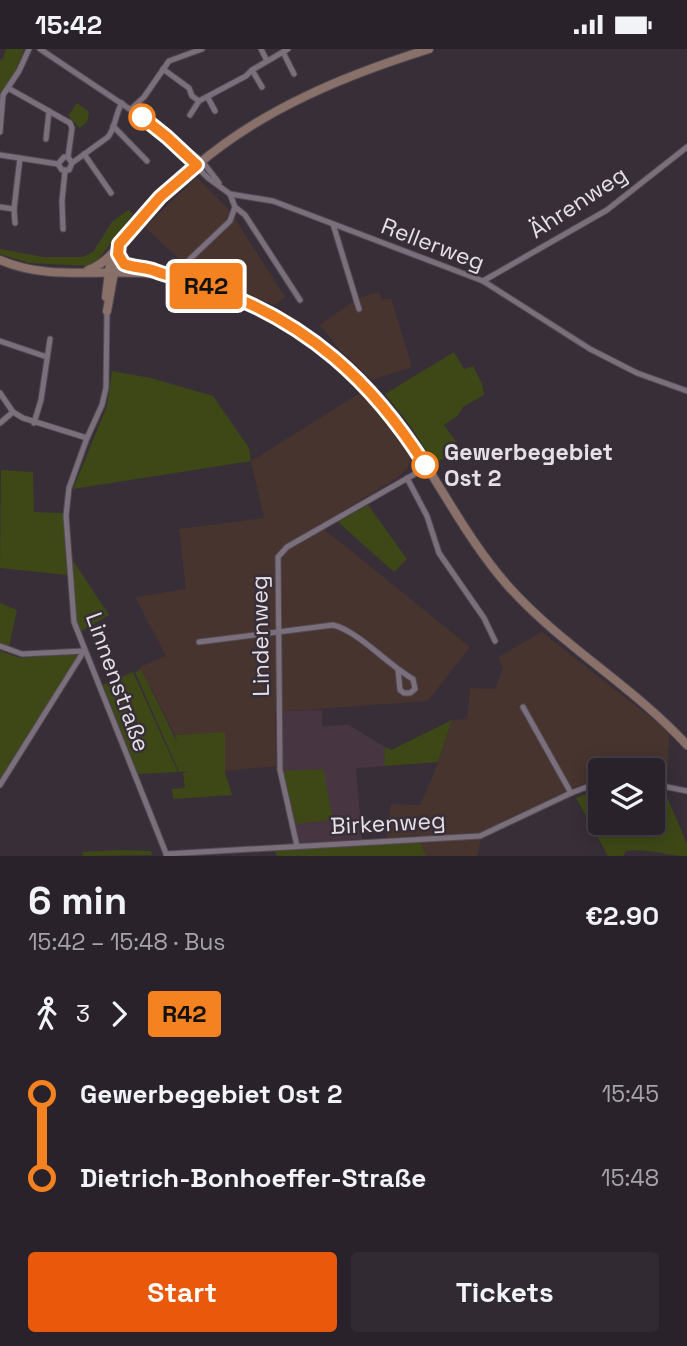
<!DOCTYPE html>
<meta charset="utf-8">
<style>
:root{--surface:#29222a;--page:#312a32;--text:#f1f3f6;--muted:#a5a4a8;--line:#453f47;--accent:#ea580c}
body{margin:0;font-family:"Space Grotesk",sans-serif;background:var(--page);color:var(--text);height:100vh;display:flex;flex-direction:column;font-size:26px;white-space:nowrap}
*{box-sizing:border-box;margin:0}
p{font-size:23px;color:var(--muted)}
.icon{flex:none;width:38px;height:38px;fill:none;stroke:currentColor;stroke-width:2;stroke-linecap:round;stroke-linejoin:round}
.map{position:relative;height:807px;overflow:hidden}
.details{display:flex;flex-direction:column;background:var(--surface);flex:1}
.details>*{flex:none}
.badge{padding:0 14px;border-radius:5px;font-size:24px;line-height:46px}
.fabs{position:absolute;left:588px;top:709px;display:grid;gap:14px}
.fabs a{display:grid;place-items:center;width:77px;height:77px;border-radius:7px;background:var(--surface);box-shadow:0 4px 18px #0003,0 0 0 2px var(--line);font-size:35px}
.map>.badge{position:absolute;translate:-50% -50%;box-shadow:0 0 0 4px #fff}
.legs{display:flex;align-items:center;gap:10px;height:77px;padding:0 28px;font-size:23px}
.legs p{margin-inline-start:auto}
.overview{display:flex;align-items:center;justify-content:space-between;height:119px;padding:0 28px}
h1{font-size:38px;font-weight:600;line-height:52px}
.button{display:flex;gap:14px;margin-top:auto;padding:14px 28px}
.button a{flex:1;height:80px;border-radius:7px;background:var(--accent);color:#fff;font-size:28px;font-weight:600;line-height:80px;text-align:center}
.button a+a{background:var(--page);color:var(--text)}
ul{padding:0 28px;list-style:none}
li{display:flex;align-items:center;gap:24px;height:84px;font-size:26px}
li i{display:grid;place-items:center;width:10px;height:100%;margin:0 9px;background:currentColor}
li i::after{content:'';width:18px;height:18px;margin:-9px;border:5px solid;border-radius:50%;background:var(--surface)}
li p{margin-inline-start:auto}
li:first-child i{background:linear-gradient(#0000 50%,currentColor 0)}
li:last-child i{background:linear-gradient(currentColor 50%,#0000 0)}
.status{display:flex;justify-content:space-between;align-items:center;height:49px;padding:0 35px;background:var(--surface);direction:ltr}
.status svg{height:19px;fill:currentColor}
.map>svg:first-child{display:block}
.commercial{fill:#473641}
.industrial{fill:#47342f}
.green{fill:#3e4816}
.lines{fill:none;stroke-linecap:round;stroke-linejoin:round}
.street-casing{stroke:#524a53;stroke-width:7}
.secondary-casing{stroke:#524a53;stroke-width:10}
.street{stroke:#7a6f7b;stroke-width:5}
.secondary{stroke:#897169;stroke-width:8}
.line-1-casing{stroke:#fff;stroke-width:16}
.line-1{stroke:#f58220;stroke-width:10}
.stop-1-dot{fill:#fff;stroke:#f58220;stroke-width:3.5}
.labels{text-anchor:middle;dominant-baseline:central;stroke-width:5;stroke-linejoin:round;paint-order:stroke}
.street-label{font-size:23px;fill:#e5dfe6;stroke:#372e38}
.stop-label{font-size:23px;font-weight:bold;fill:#e5dfe6;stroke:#372e38;text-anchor:start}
</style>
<div class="status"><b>15:42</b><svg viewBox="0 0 49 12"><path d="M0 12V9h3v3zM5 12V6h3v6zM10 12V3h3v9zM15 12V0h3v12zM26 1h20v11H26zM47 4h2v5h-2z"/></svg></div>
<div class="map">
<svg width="687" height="807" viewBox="0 0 687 807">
<rect width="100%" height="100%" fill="#372e38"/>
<!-- commercial -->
<polygon class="commercial" points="322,661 322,677 349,676 385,698 384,717 356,719 362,790 300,794 282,715 282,662"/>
<!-- industrial -->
<g class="industrial">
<polygon points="197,128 230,162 285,248 275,256 241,244 180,211 145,178"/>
<polygon points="379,243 382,251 391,249 412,318 372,331 340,301 320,276 358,249"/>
<polygon points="363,342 399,387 410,404 410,414 406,421 397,429 319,476 470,598 428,652 275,663 276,717 225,722 225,684 175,686 140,618 166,607 135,548 186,540 179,480 264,469 251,412"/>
<polygon points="542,583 669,683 668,734 653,732 653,721 600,721 600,729 570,740 483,783 477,807 426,807 417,786 386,789 391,755 420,756 438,714 452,671 467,670 470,639 495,640 503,620 498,608"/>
</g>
<!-- green -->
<g class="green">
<polygon points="6,0 24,0 13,28 0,44 0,10 2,11"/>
<polygon points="77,54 89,63 87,73 80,79 68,67"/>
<polygon points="128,161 133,165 97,212 89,217 29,214 0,205 0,200 43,208 82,208 93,203 112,173"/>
<polygon points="454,303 464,320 473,317 482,335 484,346 463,358 458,366 444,376 461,400 434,415 412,379 385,345"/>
<polygon points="112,322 151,329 213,347 249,399 251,412 73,440 107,357"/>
<polygon points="1,421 33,423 34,463 63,464 67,526 0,519"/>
<polygon points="368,456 407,510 394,523 338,473"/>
<polygon points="72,510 109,566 80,583 76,570"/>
<polygon points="0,554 17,561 9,598 0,594"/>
<polygon points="0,602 20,609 80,605 0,730"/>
<polygon points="141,620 178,695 175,686 225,683 225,723 232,746 173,750 172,740 185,739 183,724 188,722 179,723 135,623"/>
<polygon points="133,623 178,723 138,725 103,636"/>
<polygon points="452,671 438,713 384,717 385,698 391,701"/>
<polygon points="323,720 332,765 328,771 296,775 283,722"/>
<path d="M600,740v34h53v-34l11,1 23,54v12c-21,0 -39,-8 -61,-5l-3,5h-15l-32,-58z"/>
<polygon points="419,790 426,807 277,807 273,800"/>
<polygon points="119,801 151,802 152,806 83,807 82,803"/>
</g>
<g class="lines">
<!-- street casing -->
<g class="street-casing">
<g id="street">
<polyline points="40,0 140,67 167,88 208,129 230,145 235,158 245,166 300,251"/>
<polyline points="261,0 267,12"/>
<polyline points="283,3 294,25"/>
<polyline points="163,20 189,39 192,47 199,52 246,27 252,21 288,0"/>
<polyline points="252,21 262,38"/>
<polyline points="8,39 70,74 72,79 68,108"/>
<polyline points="208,49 215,62"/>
<polyline points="131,60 144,48 169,12 202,0"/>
<polyline points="190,66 199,52"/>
<polyline points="113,77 147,112"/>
<polyline points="0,83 3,46 19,22 29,0"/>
<polyline points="46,90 49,62"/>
<polyline points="181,97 202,112 219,134"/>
<polyline points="84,105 111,144"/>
<polyline points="0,106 58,115"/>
<path d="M72,114l-4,-6h-4l-6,7 4,6h7l3,-7 36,-26c8,-10 7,-23 14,-34"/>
<polyline points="230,145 273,152 483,232 590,300 637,324 687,342"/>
<polyline points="0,158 14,160"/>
<polyline points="15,174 14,160 20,109"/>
<polyline points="333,175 359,260"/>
<polyline points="63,180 62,152 65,122"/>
<polyline points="190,210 230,172 235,158"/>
<polyline points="483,232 607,161 687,98"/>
<polyline points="107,262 106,339 102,356 87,389 69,439 66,467 74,573 167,807"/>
<polyline points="0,292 47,308"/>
<polyline points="0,344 13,363 23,369 87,389"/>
<polyline points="0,374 13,363"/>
<polyline points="34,374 41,351 50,290"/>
<polyline points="407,429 427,467 439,504 484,569 495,592"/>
<path d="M199,593l134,-17c25,6 55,40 80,54l2,10 -5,4h-6l-4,-3 -2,-20"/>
<polyline points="0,597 22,605 84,602"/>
<polyline points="523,658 571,744"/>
<polyline points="653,735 687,742"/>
<polyline points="0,736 84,602"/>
<polyline points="297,797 280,721 278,508 287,498 427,418"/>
<polyline points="166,805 480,787 571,744 600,733"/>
</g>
</g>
<!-- secondary casing -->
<g class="secondary-casing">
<g id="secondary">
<polyline points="118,205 124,215 144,220"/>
<path d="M0,211c46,20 93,10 141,13 37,2 69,13 102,27 67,30 124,77 165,138 34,49 60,103 101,149 53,59 124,99 178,158"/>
<path d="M88,221c24,-8 36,-34 52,-52 16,-19 36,-35 55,-51 67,-58 151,-92 234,-118"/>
<polyline points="106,248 111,206"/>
<polyline points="107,262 119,196"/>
</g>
</g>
<!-- street -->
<use href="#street" class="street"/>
<!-- secondary -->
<use href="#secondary" class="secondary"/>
</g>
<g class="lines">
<!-- line-1 casing -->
<g class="line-1-casing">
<path id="line-1" d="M142,68l25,20 30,28 -37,32 -41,47 -1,10 6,10c10,4 21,3 31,7 18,7 38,10 56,17 96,34 161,93 214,177"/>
</g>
<!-- line-1 -->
<use href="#line-1" class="line-1"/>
</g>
<!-- markers -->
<g class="stop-1-dot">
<circle cx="142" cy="68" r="12"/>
<circle cx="425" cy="416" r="12"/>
</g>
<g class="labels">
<!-- street labels -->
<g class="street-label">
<text transform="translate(578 153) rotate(-33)">Ährenweg</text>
<text transform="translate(433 195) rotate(21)">Rellerweg</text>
<text transform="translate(260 587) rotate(-91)">Lindenweg</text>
<text transform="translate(118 633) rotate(70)">Linnenstraße</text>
<text transform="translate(388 774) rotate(-3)">Birkenweg</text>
</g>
<!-- stop labels -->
<g class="stop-label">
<text x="444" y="403">Gewerbegebiet<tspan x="444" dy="26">Ost 2</tspan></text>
</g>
</g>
</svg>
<div class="fabs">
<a><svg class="icon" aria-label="layers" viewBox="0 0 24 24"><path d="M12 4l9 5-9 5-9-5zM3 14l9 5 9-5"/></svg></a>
</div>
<b class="badge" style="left:206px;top:237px;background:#f58220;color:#111">R42</b>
</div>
<section class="details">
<div class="overview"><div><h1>6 min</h1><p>15:42 – 15:48 · Bus</p></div><b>€2.90</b></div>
<div class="legs"><svg class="icon" aria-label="walk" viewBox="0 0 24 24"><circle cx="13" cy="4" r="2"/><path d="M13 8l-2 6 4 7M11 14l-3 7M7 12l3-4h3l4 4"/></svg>3<svg class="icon" aria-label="forward" viewBox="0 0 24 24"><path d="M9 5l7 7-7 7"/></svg><b class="badge" style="background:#f58220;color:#111">R42</b></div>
<ul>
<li><i style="color:#f58220"></i><b>Gewerbegebiet Ost 2</b><p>15:45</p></li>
<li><i style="color:#f58220"></i><b>Dietrich-Bonhoeffer-Straße</b><p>15:48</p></li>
</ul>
<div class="button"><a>Start</a><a>Tickets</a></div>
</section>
